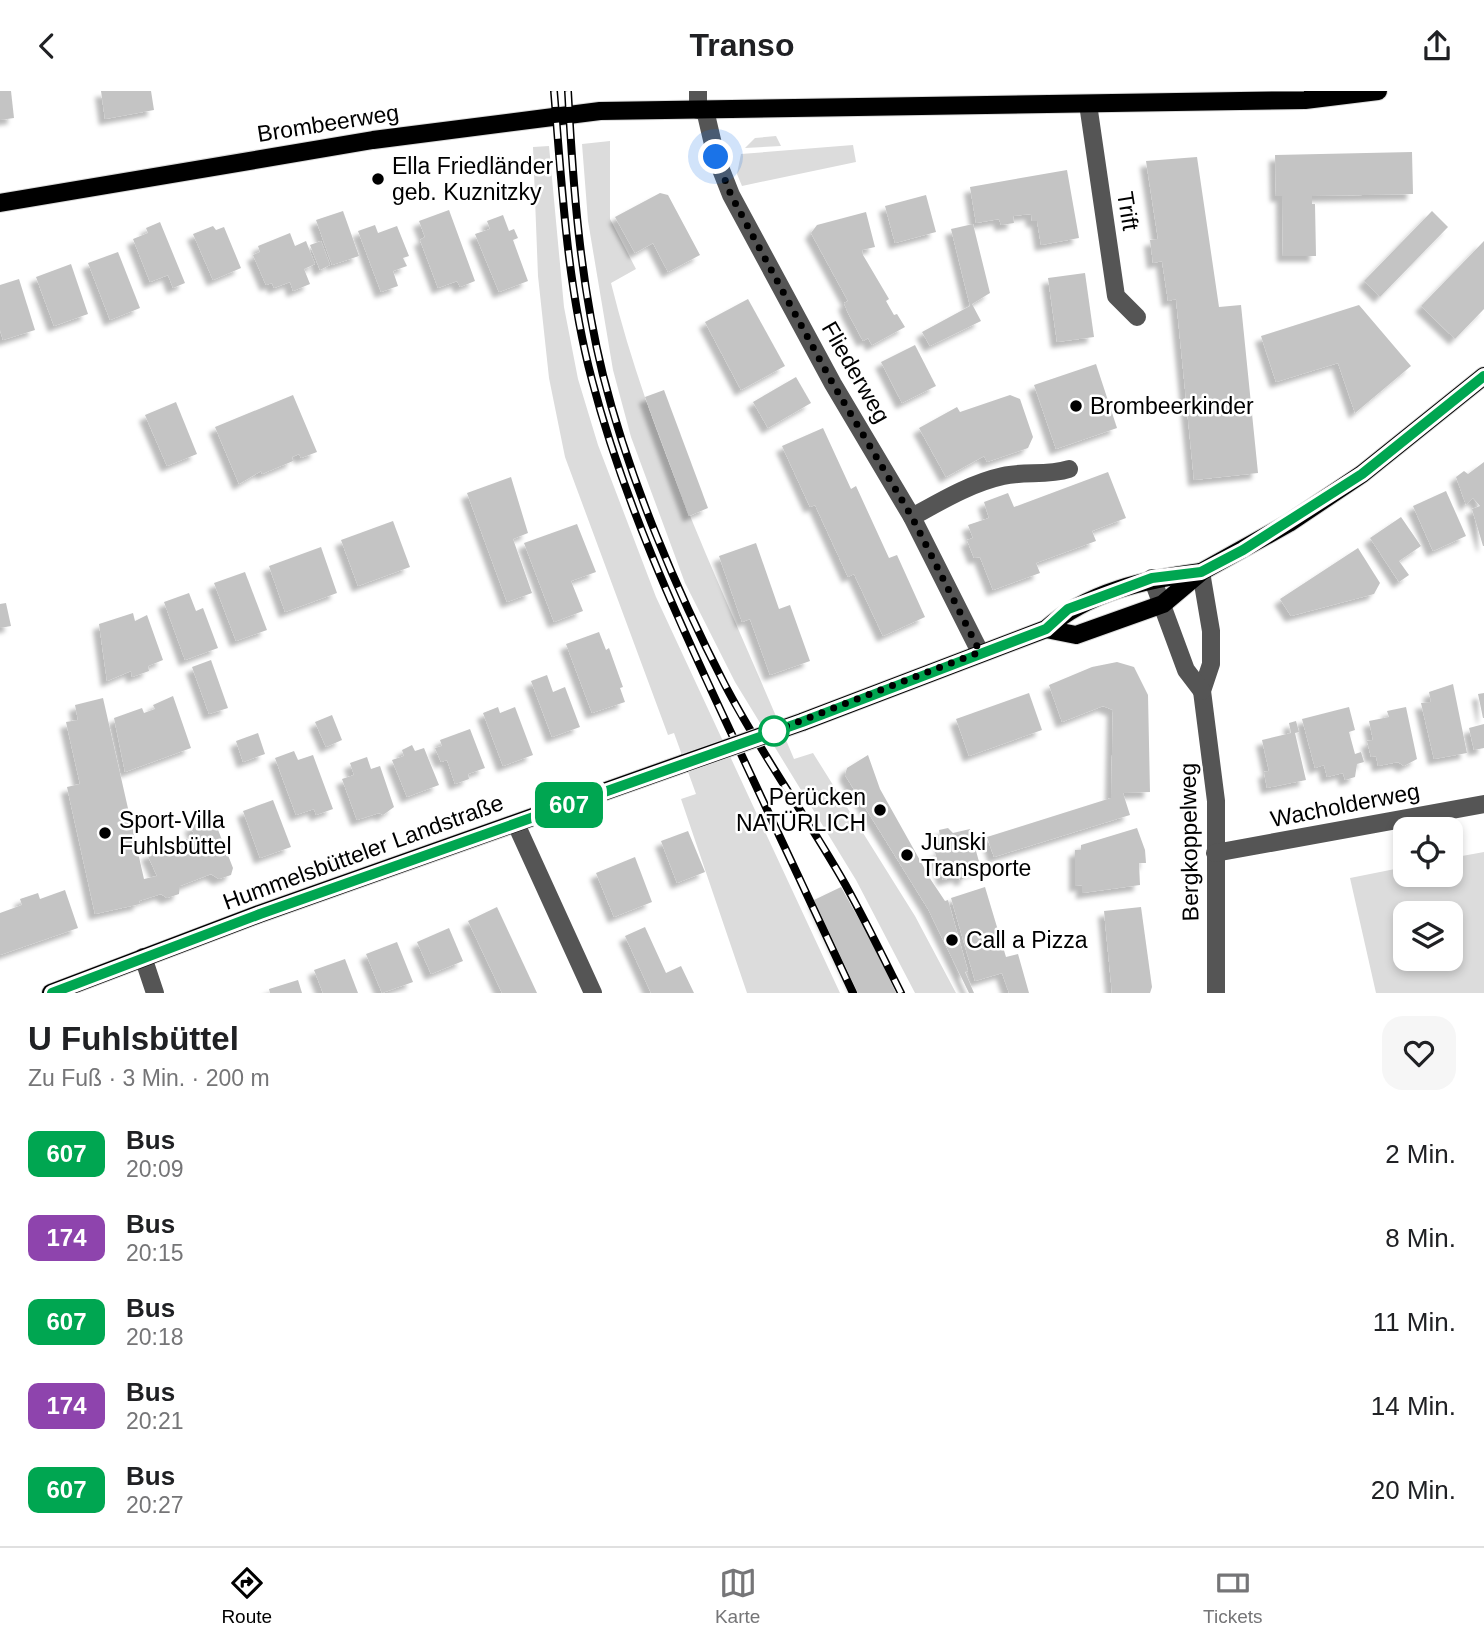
<!DOCTYPE html>
<html lang="de">
<meta charset="utf-8">
<style>
:root{--surface:#fff;--page:#f6f6f6;--text:#202124;--muted:#757577;--line:#e0e0e0;--accent:#000}
body{margin:0;font-family:Helvetica,sans-serif;background:var(--page);color:var(--text);height:100vh;display:flex;flex-direction:column;font-size:26px;white-space:nowrap}
*{box-sizing:border-box;margin:0}
p{font-size:23px;color:var(--muted)}
.icon{flex:none;width:38px;height:38px;fill:none;stroke:currentColor;stroke-width:2;stroke-linecap:round;stroke-linejoin:round}
.map{position:relative;height:902px;overflow:hidden}
.details{display:flex;flex-direction:column;background:var(--surface);flex:1}
.details>*{flex:none}
.badge{padding:0 14px;border-radius:10px;font-size:24px;line-height:46px}
.controls{position:absolute;left:1393px;top:726px;display:grid;gap:14px}
.controls a{display:grid;place-items:center;width:70px;height:70px;border-radius:14px;background:var(--surface);box-shadow:0 4px 10px #0003;font-size:35px}
.you{position:absolute;width:35px;height:35px;margin:-18px;border:5px solid #fff;border-radius:50%;background:#1a73e8;box-shadow:0 0 0 10px #1a73e833}
.map>.badge{position:absolute;translate:-50% -50%;box-shadow:0 0 0 4px #fff}
.round{display:grid;place-items:center;flex:none;width:74px;height:74px;border-radius:21px;background:var(--page)}
.summary{display:flex;align-items:center;justify-content:space-between;height:119px;padding:0 28px}
h1{font-size:33px;font-weight:600;line-height:52px}
ul{padding:0;list-style:none}
li{display:flex;align-items:center;gap:21px;height:84px;padding:0 28px}
li div{flex:1}
li b{display:block;font-size:26px}
li em{font-style:normal}
li .badge{min-width:77px;font-weight:700;text-align:center}
header{display:flex;justify-content:space-between;align-items:center;height:91px;padding:0 28px;background:var(--surface);font-size:32px;font-weight:600}
.tab-bar{display:flex;justify-content:space-around;align-items:center;height:98px;border-top:2px solid var(--line);background:var(--surface);font-size:19px;color:var(--muted)}
.tab-bar a{display:grid;justify-items:center;gap:4px}
.tab-bar .current{color:var(--accent)}
.map>svg:first-child{display:block}
.green{fill:#dcdcdc;fill-rule:evenodd}
.building{fill:#c4c4c4;filter:url(#shadow)}
.lines{fill:none;stroke-linecap:round;stroke-linejoin:round}
.major-casing{stroke:#dbdbdb;stroke-width:20}
.minor{stroke:#555;stroke-width:18}
.major{stroke:#000;stroke-width:18}
.rail-casing{stroke:#000;stroke-width:8}
.rail{stroke:#fff;stroke-width:5;stroke-dasharray:16;stroke-linecap:butt}
.major-bridge-casing{stroke:#dbdbdb;stroke-width:20;stroke-linecap:butt}
.major-bridge{stroke:#000;stroke-width:18}
.line-casing{stroke:#fff;stroke-width:16}
.line{stroke:#00a651;stroke-width:10}
.walk{stroke:#000;stroke-width:7;stroke-dasharray:0 12.6}
.poi-dot{fill:#000;stroke:#fff;stroke-width:2.5}
.stop-dot{fill:#fff;stroke:#00a651;stroke-width:3.5}
.labels{text-anchor:middle;dominant-baseline:central;stroke-width:5;stroke-linejoin:round;paint-order:stroke}
.street-label{font-size:23px;fill:#000;stroke:#fff}
.poi-label{font-size:23px;fill:#000;stroke:#fff;text-anchor:start}
</style>
<header><svg class="icon" aria-label="back" viewBox="0 0 24 24"><path d="M15 5l-7 7 7 7"/></svg>Transo<svg class="icon" aria-label="share" viewBox="0 0 24 24"><path d="M12 15V3M7 8l5-5 5 5M5 13v7h14v-7"/></svg></header>
<div class="map">
<svg width="1484" height="902" viewBox="0 0 1484 902">
<defs>
<filter id="shadow"><feDropShadow dx="-6" dy="6" stdDeviation="2" flood-color="#0004"/></filter>
</defs>
<rect width="100%" height="100%" fill="#fff"/>
<!-- green -->
<g class="green">
<polygon points="776,45 781,55 745,57 755,47"/>
<path d="M610,50v78l26,50 -25,14c41,166 118,319 183,476l19,-6 102,163 41,77h-41l-59,-113 -121,-198 -50,-99 -54,-146 -18,-67 -25,-149 -6,-77z"/>
<polygon points="853,54 856,71 742,95 737,83 741,63"/>
<polygon points="549,55 564,216 578,288 598,354 656,506 840,902 747,902 681,708 696,703 674,642 668,644 565,366 549,287 538,185 533,56"/>
<path d="M1484,761v141h-108l-26,-115 55,-11v8h46v-17zM1405,822h46v46h-46z"/>
</g>
<!-- building -->
<g class="building">
<polygon points="0,0 11,0 14,27 0,29"/>
<polygon points="101,0 151,0 154,19 105,28"/>
<polygon points="1412,61 1413,103 1312,105 1312,113 1315,113 1316,165 1283,165 1282,105 1276,105 1275,64"/>
<polygon points="1197,66 1219,216 1241,214 1258,382 1194,389 1176,208 1168,210 1162,170 1153,172 1150,149 1158,148 1146,70"/>
<polygon points="1067,79 1079,147 1041,154 1037,130 1032,130 1031,123 1013,125 1014,132 1001,134 999,128 976,132 970,96"/>
<polygon points="660,102 668,104 700,164 668,181 653,152 635,162 615,126"/>
<polygon points="926,104 936,141 895,152 885,115"/>
<polygon points="449,119 475,190 460,196 457,190 438,197 420,149 425,146 419,130"/>
<polygon points="343,120 359,165 332,174 316,129"/>
<polygon points="1432,120 1448,136 1380,206 1364,190"/>
<polygon points="866,121 875,156 862,159 863,164 889,208 886,210 894,224 897,223 905,236 872,254 868,247 863,250 848,222 844,212 848,210 811,142 817,134"/>
<polygon points="503,124 509,140 514,138 518,147 513,149 528,190 499,201 475,143 490,138 487,130"/>
<polygon points="160,131 185,192 173,197 168,184 150,191 133,148 148,142 146,137"/>
<polygon points="973,133 990,202 972,213 981,230 930,255 922,241 970,215 951,138"/>
<polygon points="375,134 378,142 397,135 409,165 403,167 407,175 393,180 398,195 381,201 358,140"/>
<polygon points="213,135 216,139 224,136 241,177 213,189 193,143"/>
<polygon points="290,142 295,155 306,150 315,173 304,178 310,193 293,200 290,191 274,197 272,192 266,194 253,164 260,161 258,155"/>
<polygon points="321,150 330,174 320,179 310,154"/>
<polygon points="1484,150 1484,218 1455,248 1421,215"/>
<polygon points="118,161 140,217 110,229 88,172"/>
<polygon points="71,173 88,223 54,235 36,186"/>
<polygon points="1085,182 1094,246 1057,251 1048,187"/>
<polygon points="19,188 35,239 3,249 0,239 0,194"/>
<polygon points="748,208 785,275 741,299 705,231"/>
<polygon points="1359,214 1411,275 1355,322 1338,272 1276,291 1261,245"/>
<polygon points="915,254 936,295 902,312 881,271"/>
<polygon points="1096,273 1117,337 1056,358 1034,294"/>
<polygon points="796,286 811,312 768,337 753,311"/>
<polygon points="664,299 708,417 689,425 645,306"/>
<polygon points="293,304 317,361 301,367 299,363 292,366 293,370 262,383 261,380 239,393 215,336"/>
<polygon points="1010,304 1020,308 1033,346 1028,357 987,371 984,365 946,386 919,337 957,316 960,321"/>
<polygon points="176,311 197,363 167,375 145,324"/>
<polygon points="823,337 851,398 856,395 889,467 897,464 925,526 883,545 854,483 848,486 815,414 810,416 782,355"/>
<polygon points="1484,371 1484,455 1483,455 1472,418 1480,415 1473,407 1466,414 1456,386 1464,380 1468,383"/>
<polygon points="1108,381 1126,427 1092,440 1096,450 1036,472 1040,482 993,499 980,466 974,467 967,449 973,447 968,434 989,427 984,411 1008,402 1014,416"/>
<polygon points="511,386 528,442 513,448 532,502 507,511 467,402"/>
<polygon points="1446,400 1466,445 1433,460 1413,415"/>
<polygon points="1401,426 1421,455 1399,470 1409,484 1399,491 1370,447"/>
<polygon points="393,430 410,476 358,495 341,449"/>
<polygon points="577,433 596,481 571,490 583,520 554,531 524,452"/>
<polygon points="756,452 779,518 790,514 810,570 770,584 750,528 742,531 719,465"/>
<polygon points="321,456 337,502 285,521 269,475"/>
<polygon points="1358,457 1380,492 1374,503 1291,525 1280,508"/>
<polygon points="245,481 267,539 236,550 214,492"/>
<polygon points="189,502 196,520 203,517 218,557 185,569 164,511"/>
<polygon points="6,512 11,535 0,537 0,513"/>
<polygon points="133,522 135,530 147,524 163,569 148,575 149,580 132,586 131,580 107,590 99,533"/>
<polygon points="599,541 606,559 609,557 623,596 620,597 625,611 592,622 566,553"/>
<polygon points="211,569 228,617 209,623 192,576"/>
<polygon points="1117,571 1134,576 1148,604 1150,701 1123,702 1130,724 994,766 987,746 1111,707 1113,619 1103,615 1062,631 1049,594 1092,576"/>
<polygon points="547,584 553,601 565,596 580,636 552,646 531,590"/>
<polygon points="1453,593 1467,662 1434,668 1421,612 1431,611 1429,601"/>
<polygon points="1029,602 1042,639 969,665 956,628"/>
<polygon points="1484,602 1484,627 1483,627 1478,603"/>
<polygon points="173,605 191,657 125,681 114,627 142,617 144,622 155,618 153,614"/>
<polygon points="103,607 144,788 157,785 147,763 195,745 190,735 213,726 233,777 231,784 219,788 211,783 180,795 179,803 167,807 161,803 139,810 140,813 95,823 67,696 80,693 66,631 78,629 75,614"/>
<polygon points="498,616 500,622 515,616 533,664 503,675 483,622"/>
<polygon points="1349,616 1355,639 1349,641 1355,663 1361,661 1364,671 1357,673 1355,686 1345,689 1343,682 1327,686 1324,674 1315,677 1302,628"/>
<polygon points="1406,616 1417,668 1404,675 1398,671 1378,675 1376,665 1371,666 1367,650 1373,649 1369,630 1389,626 1387,620"/>
<polygon points="332,624 342,649 326,656 315,631"/>
<polygon points="1296,630 1299,641 1295,642 1306,689 1267,697 1264,681 1269,680 1262,649 1291,642 1289,632"/>
<polygon points="1484,633 1484,657 1474,659 1469,637"/>
<polygon points="470,638 485,677 468,683 469,688 455,693 447,669 441,671 435,657 442,655 440,649"/>
<polygon points="258,642 265,663 243,671 236,650"/>
<polygon points="412,654 415,660 424,657 439,694 407,706 392,669 404,665 402,659"/>
<polygon points="294,660 298,669 313,664 333,718 316,724 314,718 296,724 275,667"/>
<polygon points="868,664 880,698 931,789 945,810 948,809 968,880 965,881 974,902 969,902 928,818 845,684 847,677"/>
<polygon points="367,666 371,678 380,675 394,716 383,724 379,722 357,729 342,688 354,684 350,672"/>
<polygon points="273,709 291,756 260,767 243,720"/>
<polygon points="948,737 953,742 970,738 981,778 966,783 967,787 960,789 959,785 943,789 935,761 942,759 939,739"/>
<polygon points="1137,737 1145,759 1146,772 1139,772 1140,794 1082,802 1082,794 1075,795 1075,759 1081,759 1081,754"/>
<polygon points="688,740 705,781 677,792 661,750"/>
<polygon points="635,766 652,811 614,826 596,782"/>
<polygon points="841,796 872,851 896,902 858,902 814,809"/>
<polygon points="985,796 1006,866 1018,863 1029,902 1009,902 1002,882 975,890 951,807"/>
<polygon points="65,799 78,837 0,864 0,822 22,814 20,808 38,802 40,808"/>
<polygon points="497,816 537,902 502,902 468,830"/>
<polygon points="1141,816 1152,896 1150,902 1112,902 1104,820"/>
<polygon points="645,836 666,882 681,875 694,902 651,902 625,845"/>
<polygon points="449,837 463,870 431,883 417,851"/>
<polygon points="397,851 413,891 382,902 366,863"/>
<polygon points="345,868 358,902 323,902 314,879"/>
<polygon points="298,889 302,902 270,902 269,898"/>
</g>
<g class="lines">
<!-- major casing -->
<g class="major-casing">
<g id="major">
<polyline points="0,112 373,49 600,20 1305,9 1378,0"/>
<polyline points="1046,538 1076,544 1163,513 1201,481 1289,432 1362,383 1484,285"/>
<path d="M802,631l244,-93c41,-37 101,-50 155,-57"/>
<polyline points="51,902 259,823 685,672"/>
</g>
</g>
<!-- minor -->
<g class="minor">
<polyline points="698,0 698,19"/>
<polyline points="1088,13 1116,205 1137,226"/>
<polyline points="705,19 716,66 731,104 833,293 912,426 980,561"/>
<path d="M912,426c29,-16 59,-34 91,-41 22,-5 44,0 66,-7"/>
<polyline points="1201,481 1211,540 1211,573 1202,600 1216,710 1216,902"/>
<polyline points="1152,487 1186,579 1202,600"/>
<polyline points="516,733 593,902"/>
<polyline points="1215,762 1484,713"/>
<polyline points="143,866 155,902"/>
</g>
<!-- major -->
<use href="#major" class="major"/>
<!-- rail casing -->
<g class="rail-casing">
<g id="rail">
<path d="M554,0c8,96 13,195 38,289 31,119 83,233 135,344 42,90 84,179 126,269"/>
<path d="M568,0c5,95 12,191 35,284 26,103 73,215 122,310 36,69 82,132 120,199 20,36 38,73 56,109"/>
</g>
</g>
<!-- rail -->
<use href="#rail" class="rail"/>
<!-- major-bridge casing -->
<g class="major-bridge-casing">
<polyline id="major-bridge" points="685,672 802,631"/>
</g>
<!-- major-bridge -->
<use href="#major-bridge" class="major-bridge"/>
</g>
<g class="lines">
<!-- line casing -->
<g class="line-casing">
<polyline id="line" points="52,902 260,823 802,631 1046,538 1068,518 1152,487 1201,481 1243,459 1362,383 1484,285"/>
</g>
<!-- line -->
<use href="#line" class="line"/>
<!-- walk -->
<polyline class="walk" points="716,66 731,104 755,149 833,293 912,426 980,561 774,640"/>
</g>
<!-- markers -->
<g class="poi-dot">
<circle cx="378" cy="88" r="7"/>
<circle cx="1076" cy="315" r="7"/>
<circle cx="880" cy="719" r="7"/>
<circle cx="105" cy="742" r="7"/>
<circle cx="907" cy="764" r="7"/>
<circle cx="952" cy="849" r="7"/>
</g>
<circle class="stop-dot" cx="774" cy="640" r="14"/>
<g class="labels">
<!-- street labels -->
<g class="street-label">
<text transform="translate(328 32) rotate(-9)">Brombeerweg</text>
<text transform="translate(1128 120) rotate(81)">Trift</text>
<text transform="translate(856 281) rotate(60)">Fliederweg</text>
<text transform="translate(1345 714) rotate(-11)">Wacholderweg</text>
<text transform="translate(1189 751) rotate(-91)">Bergkoppelweg</text>
<text transform="translate(363 761) rotate(-20)">Hummelsbütteler Landstraße</text>
</g>
<!-- poi labels -->
<g class="poi-label">
<text x="392" y="75">Ella Friedländer<tspan x="392" dy="26">geb. Kuznitzky</tspan></text>
<text x="1090" y="315">Brombeerkinder</text>
<text x="866" y="706" text-anchor="end">Perücken<tspan x="866" dy="26">NATÜRLICH</tspan></text>
<text x="119" y="729">Sport-Villa<tspan x="119" dy="26">Fuhlsbüttel</tspan></text>
<text x="921" y="751">Junski<tspan x="921" dy="26">Transporte</tspan></text>
<text x="966" y="849">Call a Pizza</text>
</g>
</g>
</svg>
<div class="controls">
<a><svg class="icon" aria-label="locate" viewBox="0 0 24 24"><circle cx="12" cy="12" r="6"/><path d="M12 2v4M12 18v4M2 12h4M18 12h4"/></svg></a>
<a><svg class="icon" aria-label="layers" viewBox="0 0 24 24"><path d="M12 4l9 5-9 5-9-5zM3 14l9 5 9-5"/></svg></a>
</div>
<div class="you" style="left:716px;top:66px"></div>
<b class="badge" style="left:569px;top:714px;background:#00a651;color:#fff">607</b>
</div>
<section class="details">
<div class="summary"><div><h1>U Fuhlsbüttel</h1><p>Zu Fuß · 3 Min. · 200 m</p></div><a class="round"><svg class="icon" aria-label="heart" viewBox="0 0 24 24"><path d="M12 20l-8-8c-3-5 5-10 8-4 3-6 11-1 8 4z"/></svg></a></div>
<ul>
<li><span class="badge" style="background:#00a651;color:#fff">607</span><div><b>Bus</b><p>20:09</p></div><em>2 Min.</em></li>
<li><span class="badge" style="background:#8e44ad;color:#fff">174</span><div><b>Bus</b><p>20:15</p></div><em>8 Min.</em></li>
<li><span class="badge" style="background:#00a651;color:#fff">607</span><div><b>Bus</b><p>20:18</p></div><em>11 Min.</em></li>
<li><span class="badge" style="background:#8e44ad;color:#fff">174</span><div><b>Bus</b><p>20:21</p></div><em>14 Min.</em></li>
<li><span class="badge" style="background:#00a651;color:#fff">607</span><div><b>Bus</b><p>20:27</p></div><em>20 Min.</em></li>
</ul>
</section>
<nav class="tab-bar">
<a class="current"><svg class="icon" aria-label="directions" viewBox="0 0 24 24"><path d="M12 3l9 9-9 9-9-9zM9 14v-3h6M13 9l2 2-2 2"/></svg>Route</a>
<a><svg class="icon" aria-label="map" viewBox="0 0 24 24"><path d="M3 6l6-2 6 2 6-2v14l-6 2-6-2-6 2zM9 4v14M15 6v14"/></svg>Karte</a>
<a><svg class="icon" aria-label="tickets" viewBox="0 0 24 24"><path d="M3 7h18v10H3zM15 7v10"/></svg>Tickets</a>
</nav>
